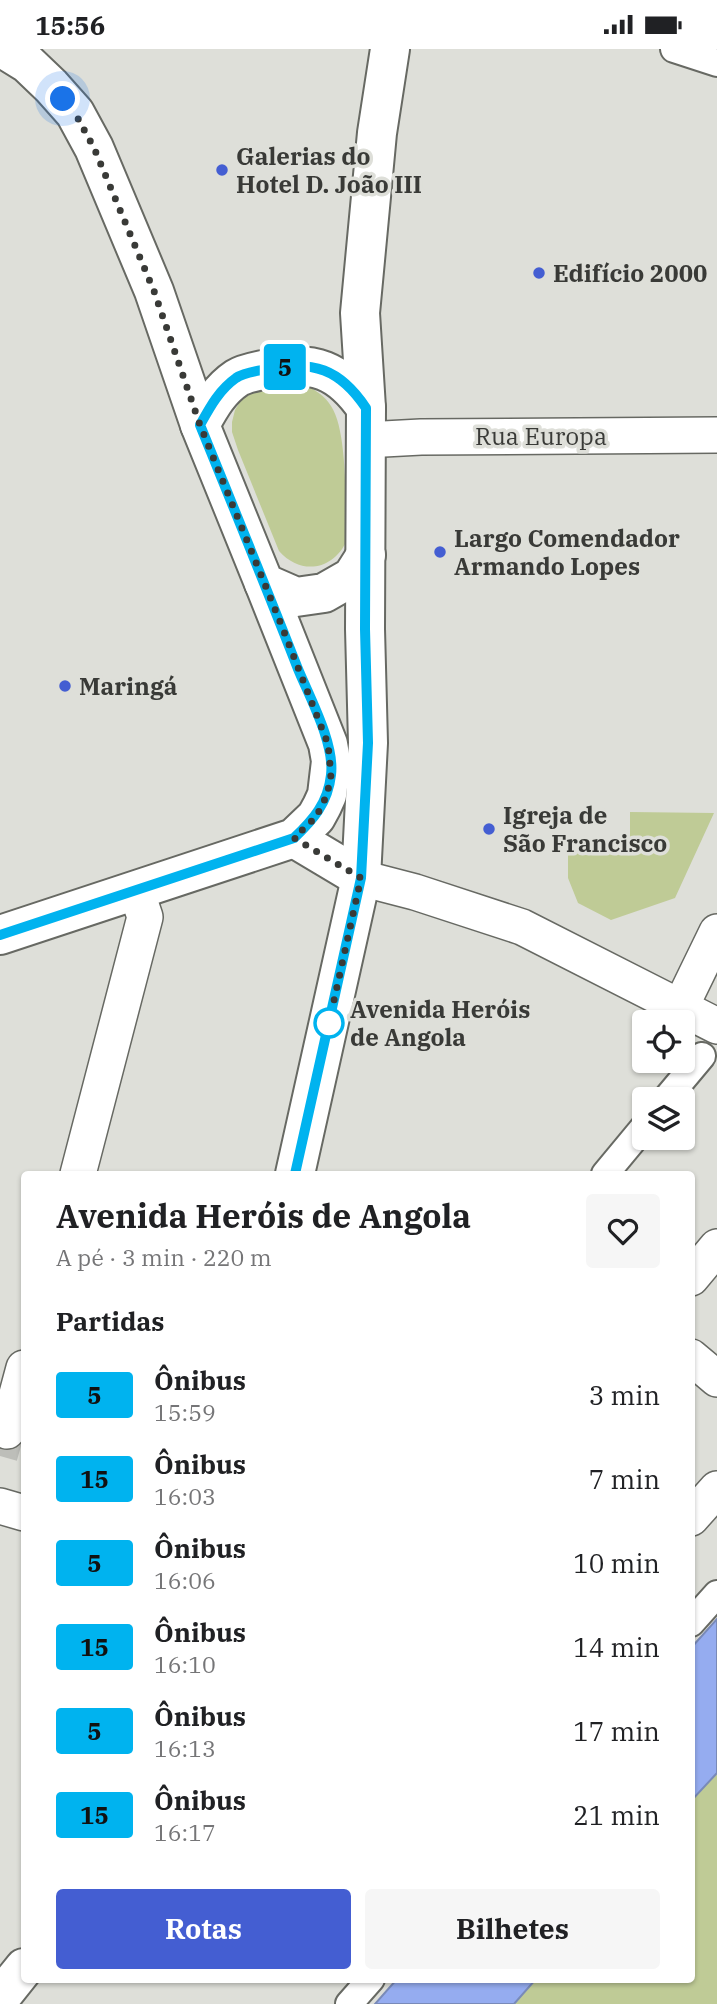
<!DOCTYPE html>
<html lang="pt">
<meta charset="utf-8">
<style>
:root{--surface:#fff;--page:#f6f6f6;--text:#202124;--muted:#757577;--accent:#445ed2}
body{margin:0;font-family:"IBM Plex Serif",serif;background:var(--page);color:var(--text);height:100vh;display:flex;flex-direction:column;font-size:26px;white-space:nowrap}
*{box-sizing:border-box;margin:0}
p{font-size:23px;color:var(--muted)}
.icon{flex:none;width:38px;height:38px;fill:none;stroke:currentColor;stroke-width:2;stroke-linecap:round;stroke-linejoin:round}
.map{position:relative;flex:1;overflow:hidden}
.panel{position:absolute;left:21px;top:1122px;width:674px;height:812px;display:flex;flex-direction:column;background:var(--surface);border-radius:7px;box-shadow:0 2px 5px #0004}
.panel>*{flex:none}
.badge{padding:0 14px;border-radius:5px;font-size:24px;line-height:46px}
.buttons{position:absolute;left:632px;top:961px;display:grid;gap:14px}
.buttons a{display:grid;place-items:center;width:63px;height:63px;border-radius:7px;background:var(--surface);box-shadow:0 2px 5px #0004;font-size:35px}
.you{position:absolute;width:35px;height:35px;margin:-18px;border:5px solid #fff;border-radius:50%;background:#1a73e8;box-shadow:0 0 0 10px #1a73e833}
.map>.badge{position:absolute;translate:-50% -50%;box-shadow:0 0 0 4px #fff}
h2{padding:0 35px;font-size:26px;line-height:63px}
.round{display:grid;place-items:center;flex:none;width:74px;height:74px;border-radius:7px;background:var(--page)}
.headline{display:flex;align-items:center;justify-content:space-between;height:119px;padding:0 35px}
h1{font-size:33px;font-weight:800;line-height:52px}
.primary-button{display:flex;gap:14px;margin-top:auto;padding:14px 35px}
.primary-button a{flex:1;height:80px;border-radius:7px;background:var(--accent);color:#fff;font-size:28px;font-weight:800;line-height:80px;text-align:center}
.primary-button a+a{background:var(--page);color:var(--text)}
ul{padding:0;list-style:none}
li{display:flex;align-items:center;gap:21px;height:84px;padding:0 35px}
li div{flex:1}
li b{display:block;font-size:26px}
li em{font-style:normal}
li .badge{min-width:77px;font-weight:700;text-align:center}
.status{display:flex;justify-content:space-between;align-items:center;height:49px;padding:0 35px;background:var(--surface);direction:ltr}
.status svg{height:19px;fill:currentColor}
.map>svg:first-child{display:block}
.green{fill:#bfcb96}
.water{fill:#95acf0;stroke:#798ab8;stroke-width:2}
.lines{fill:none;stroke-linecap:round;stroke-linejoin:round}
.minor-tunnel{stroke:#bdbeb9;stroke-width:35;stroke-dasharray:35 18;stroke-linecap:butt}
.pedestrian-casing{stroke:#676963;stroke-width:30}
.minor-casing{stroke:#676963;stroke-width:38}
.tertiary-casing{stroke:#676963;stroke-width:42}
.secondary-casing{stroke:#676963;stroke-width:42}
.pedestrian{stroke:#fff;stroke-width:26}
.minor{stroke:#fff;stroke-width:35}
.tertiary{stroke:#fff;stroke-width:38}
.secondary{stroke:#fff;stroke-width:38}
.line-casing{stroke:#fff;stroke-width:16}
.line{stroke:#00b3ef;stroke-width:10}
.walk{stroke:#393a37;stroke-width:7;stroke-dasharray:0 12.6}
.poi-dot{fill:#445ed2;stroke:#dedfd9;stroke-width:2.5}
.stop-dot{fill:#fff;stroke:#00b3ef;stroke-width:3.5}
.labels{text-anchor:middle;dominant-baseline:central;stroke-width:7;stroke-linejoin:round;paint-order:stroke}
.poi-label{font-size:24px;font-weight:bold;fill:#393a37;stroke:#dedfd9;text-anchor:start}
.street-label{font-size:24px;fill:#393a37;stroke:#dedfd9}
.stop-label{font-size:24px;font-weight:bold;fill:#393a37;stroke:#dedfd9;text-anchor:start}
</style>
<div class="status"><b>15:56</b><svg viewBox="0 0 49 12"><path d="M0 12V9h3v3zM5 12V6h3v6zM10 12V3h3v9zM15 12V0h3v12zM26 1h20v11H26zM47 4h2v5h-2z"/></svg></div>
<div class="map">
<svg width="717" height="1955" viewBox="0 0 717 1955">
<rect width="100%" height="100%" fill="#dedfd9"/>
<!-- green -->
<g class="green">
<path d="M307,336c9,6 18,11 24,21 17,25 14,101 16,134 -13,30 -46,36 -68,11l-41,-101 -6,-18v-10l3,-12 6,-10 18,-14z"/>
<polygon points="630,763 714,764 675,849 611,871 578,854 568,829 568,804 595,804 595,793 630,793"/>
<polygon points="717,1724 717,1955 514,1955 536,1930 691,1930 691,1752"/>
</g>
<!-- water -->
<g class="water">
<polygon points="717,1570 717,1724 691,1752 691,1599"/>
<polygon points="397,1930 536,1930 514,1955 375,1955"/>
</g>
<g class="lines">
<!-- minor-tunnel -->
<polyline class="minor-tunnel" points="0,1407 7,1382"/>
<!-- pedestrian casing -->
<g class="pedestrian-casing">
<g id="pedestrian">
<polyline points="674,0 717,14"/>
<polyline points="666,1050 702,1007"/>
<polyline points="605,1125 644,1078"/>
<polyline points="691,1574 717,1545"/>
<polyline points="349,1955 371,1930"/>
</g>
</g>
<!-- minor casing -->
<g class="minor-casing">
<g id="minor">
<polyline points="365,391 421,388 717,386"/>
<polyline points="361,829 415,843 522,878 717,977"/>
<polyline points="681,957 717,883"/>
<polyline points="78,1125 145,868 136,841"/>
<polyline points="691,1229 717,1198"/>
<polyline points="691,1308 717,1330"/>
<polyline points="7,1382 24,1319"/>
<polyline points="0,1457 24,1464"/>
<polyline points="691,1469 717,1440"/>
</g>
</g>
<!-- tertiary casing -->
<g class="tertiary-casing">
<g id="tertiary">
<polyline points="294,789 361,829"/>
<polyline points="0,886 294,789 316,768 322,757 327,746 331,712 328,695 264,534"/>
</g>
</g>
<!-- secondary casing -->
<g class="secondary-casing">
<g id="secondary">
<polyline points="4,0 28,15 51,37 75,64 94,99 154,242 200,376 264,534 296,548 324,544 352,528 366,506"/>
<path d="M200,376c10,-18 19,-35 37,-47 8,-5 21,-7 31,-9 45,-9 72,1 98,39"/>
<polyline points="295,1125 361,829 368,694 365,580 366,359 360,264 377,84 390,0"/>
<polyline points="0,1949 24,1919"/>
</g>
</g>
<!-- pedestrian -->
<use href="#pedestrian" class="pedestrian"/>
<!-- minor -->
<use href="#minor" class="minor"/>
<!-- tertiary -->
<use href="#tertiary" class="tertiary"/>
<!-- secondary -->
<use href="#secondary" class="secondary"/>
</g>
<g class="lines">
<!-- line casing -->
<g class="line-casing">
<path id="line" d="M0,886l294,-97c19,-18 34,-35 37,-63 4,-31 -21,-77 -33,-106 -32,-82 -65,-163 -98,-244 10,-18 19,-35 36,-47 9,-6 22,-7 32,-9 45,-9 72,0 98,39l-1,221 3,114 -7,135 -66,296"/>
</g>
<!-- line -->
<use href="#line" class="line"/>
<!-- walk -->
<polyline class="walk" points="63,50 75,64 94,99 154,242 200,376 279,570 328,695 331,726 327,746 316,768 294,789 361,829 329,974"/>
</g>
<!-- markers -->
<g class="poi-dot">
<circle cx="222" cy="121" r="7"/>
<circle cx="539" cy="224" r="7"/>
<circle cx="440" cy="503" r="7"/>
<circle cx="65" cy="637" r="7"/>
<circle cx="489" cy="780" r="7"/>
</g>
<circle class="stop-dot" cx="329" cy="974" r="14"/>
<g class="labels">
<!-- poi labels -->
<g class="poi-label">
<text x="236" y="107">Galerias do<tspan x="236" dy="28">Hotel D. João III</tspan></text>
<text x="553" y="224">Edifício 2000</text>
<text x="454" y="489">Largo Comendador<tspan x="454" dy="28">Armando Lopes</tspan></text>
<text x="79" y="637">Maringá</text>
<text x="503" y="766">Igreja de<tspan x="503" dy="28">São Francisco</tspan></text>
</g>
<!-- street labels -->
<g class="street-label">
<text x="541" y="387">Rua Europa</text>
</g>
<!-- stop labels -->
<g class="stop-label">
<text x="350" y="960">Avenida Heróis<tspan x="350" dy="28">de Angola</tspan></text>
</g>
</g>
</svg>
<div class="buttons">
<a><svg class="icon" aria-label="locate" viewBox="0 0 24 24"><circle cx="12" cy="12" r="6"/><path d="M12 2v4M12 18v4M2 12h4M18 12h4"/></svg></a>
<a><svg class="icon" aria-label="layers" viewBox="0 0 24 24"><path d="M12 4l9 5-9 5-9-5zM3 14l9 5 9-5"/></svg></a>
</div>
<div class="you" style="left:63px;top:50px"></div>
<b class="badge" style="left:285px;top:318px;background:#00b3ef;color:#111">5</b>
<section class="panel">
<div class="headline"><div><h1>Avenida Heróis de Angola</h1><p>A pé · 3 min · 220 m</p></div><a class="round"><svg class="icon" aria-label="heart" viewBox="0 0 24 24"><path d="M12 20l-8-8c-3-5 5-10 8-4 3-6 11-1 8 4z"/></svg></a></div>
<h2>Partidas</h2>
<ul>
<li><span class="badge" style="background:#00b3ef;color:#111">5</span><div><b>Ônibus</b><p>15:59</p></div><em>3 min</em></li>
<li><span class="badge" style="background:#00b3ef;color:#111">15</span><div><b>Ônibus</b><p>16:03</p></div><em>7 min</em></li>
<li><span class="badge" style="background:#00b3ef;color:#111">5</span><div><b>Ônibus</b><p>16:06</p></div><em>10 min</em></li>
<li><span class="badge" style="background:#00b3ef;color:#111">15</span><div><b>Ônibus</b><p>16:10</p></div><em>14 min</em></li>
<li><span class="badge" style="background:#00b3ef;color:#111">5</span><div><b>Ônibus</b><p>16:13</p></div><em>17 min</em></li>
<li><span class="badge" style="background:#00b3ef;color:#111">15</span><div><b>Ônibus</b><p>16:17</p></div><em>21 min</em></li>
</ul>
<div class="primary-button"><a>Rotas</a><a>Bilhetes</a></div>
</section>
</div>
